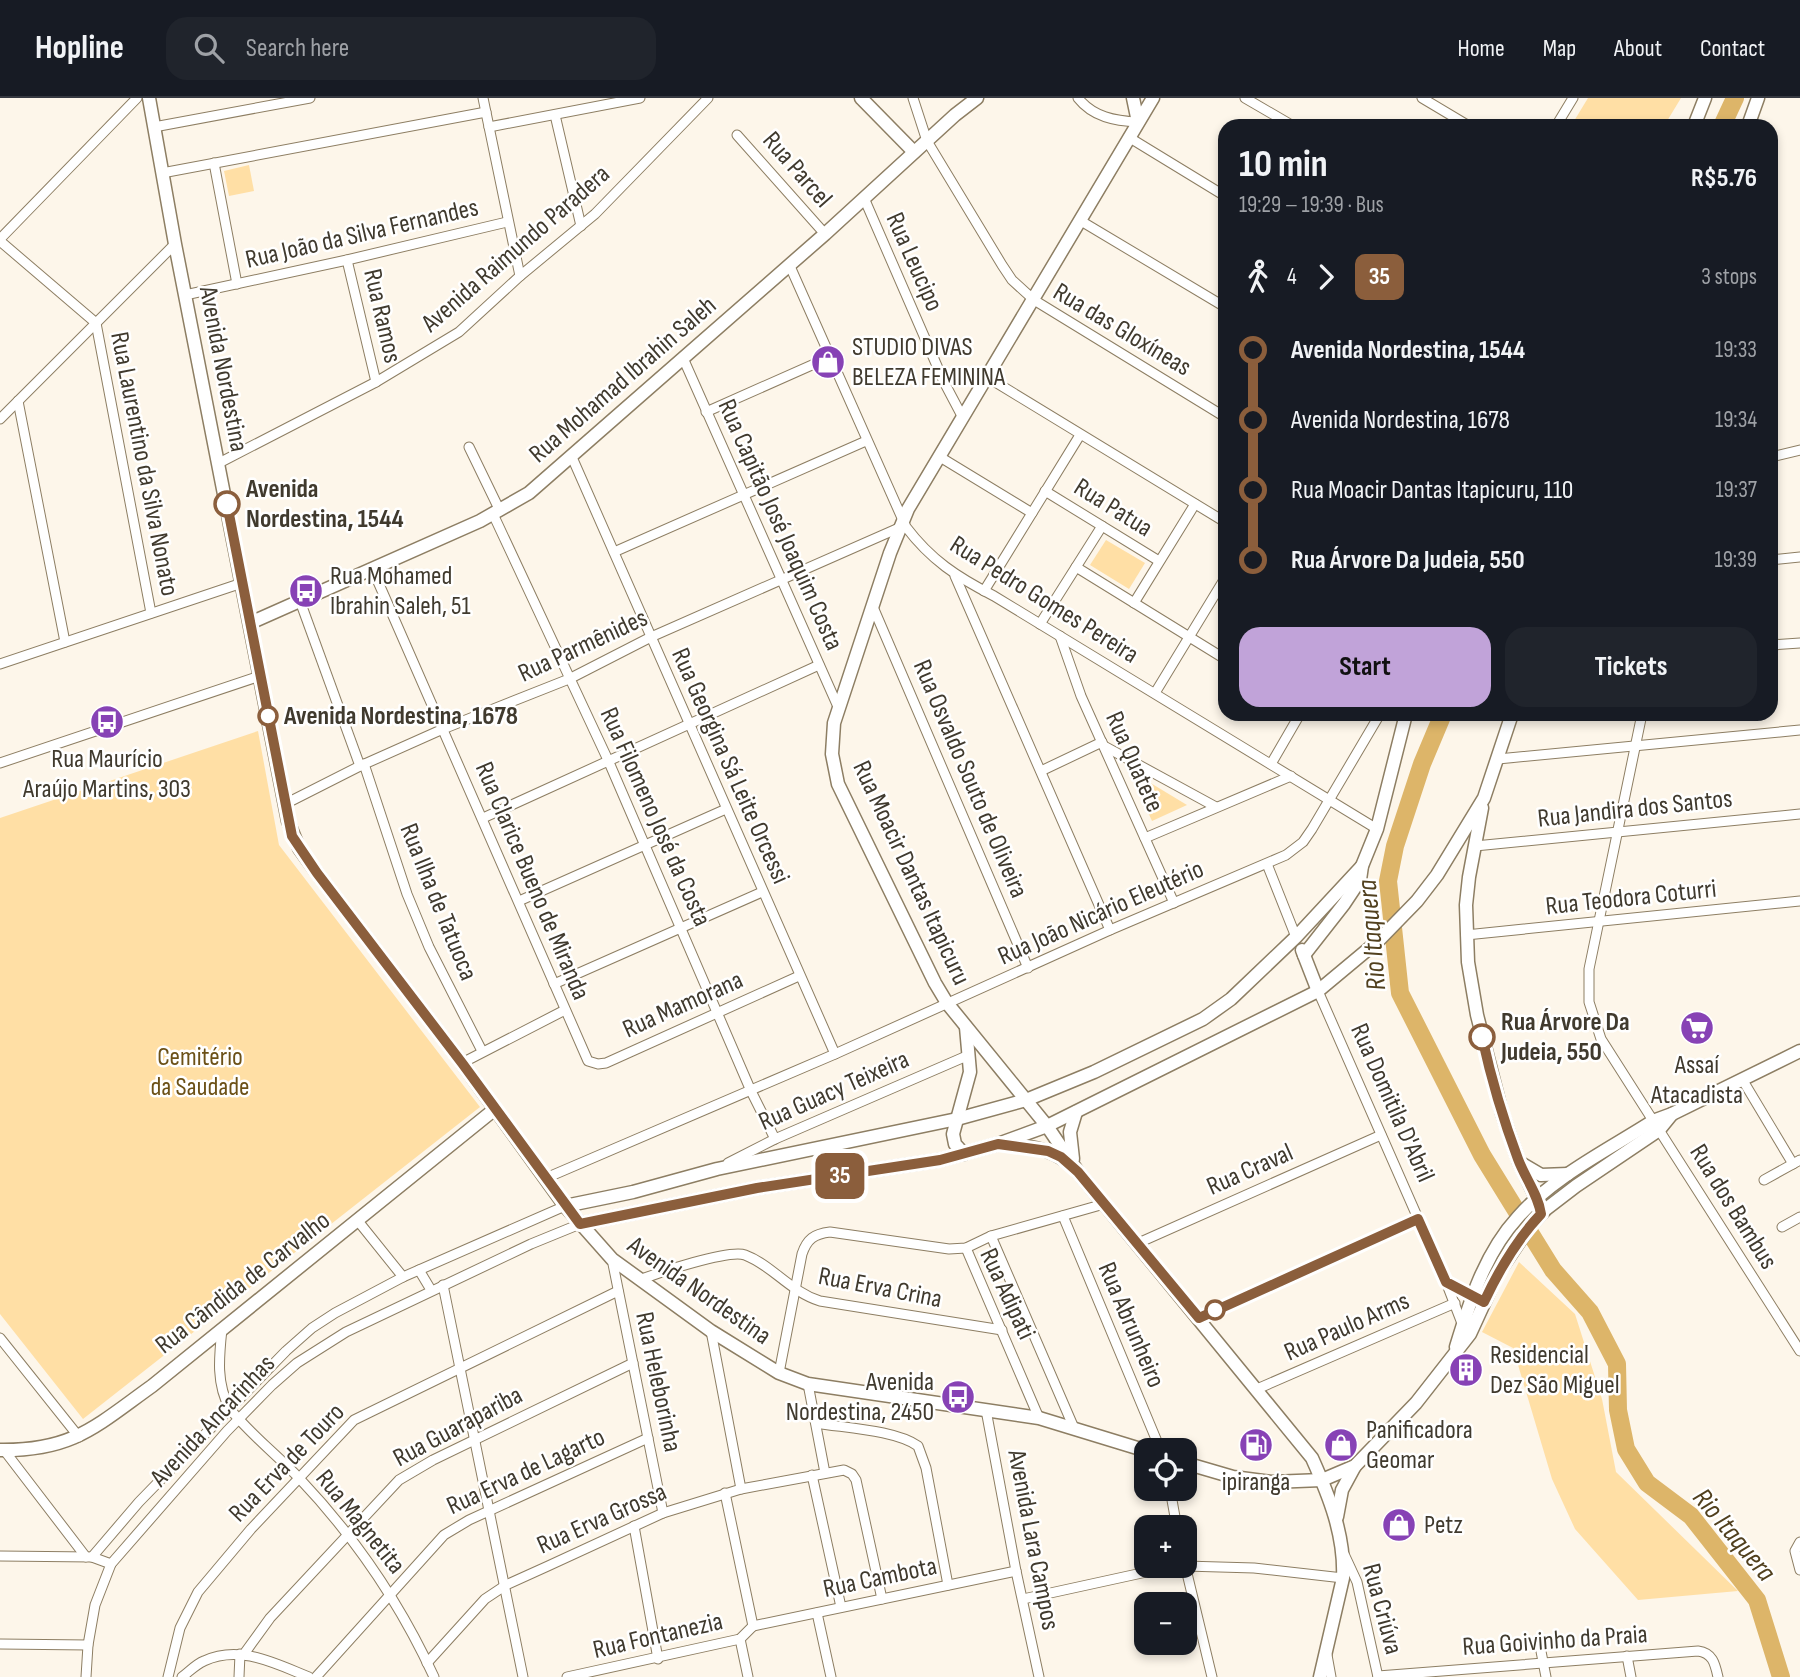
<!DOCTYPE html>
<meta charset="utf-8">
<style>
:root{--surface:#171b24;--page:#20242c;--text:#f1f3f6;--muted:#9ea1a6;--line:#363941;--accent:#c1a3d9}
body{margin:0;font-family:"Sofia Sans Condensed",sans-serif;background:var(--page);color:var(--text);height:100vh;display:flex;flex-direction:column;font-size:26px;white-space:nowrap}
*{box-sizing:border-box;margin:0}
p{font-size:23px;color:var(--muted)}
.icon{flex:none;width:38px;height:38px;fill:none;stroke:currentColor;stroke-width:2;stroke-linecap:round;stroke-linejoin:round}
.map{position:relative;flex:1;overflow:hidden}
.sheet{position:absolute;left:1218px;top:21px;width:560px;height:602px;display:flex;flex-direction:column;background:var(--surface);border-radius:21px;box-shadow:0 4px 10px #0003}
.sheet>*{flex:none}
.badge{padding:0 14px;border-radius:10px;font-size:24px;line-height:46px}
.controls{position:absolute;left:1134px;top:1340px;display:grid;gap:14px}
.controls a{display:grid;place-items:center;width:63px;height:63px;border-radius:14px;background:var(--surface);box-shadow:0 4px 10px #0003;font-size:35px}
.map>.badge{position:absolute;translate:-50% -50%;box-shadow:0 0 0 4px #fff}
.legs{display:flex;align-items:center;gap:10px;height:77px;padding:0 21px;font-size:23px}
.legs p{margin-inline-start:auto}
.headline{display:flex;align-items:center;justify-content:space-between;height:119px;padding:0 21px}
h1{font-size:38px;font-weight:700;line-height:52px}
.cta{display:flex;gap:14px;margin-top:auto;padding:14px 21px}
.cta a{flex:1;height:80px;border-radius:21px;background:var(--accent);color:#111;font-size:28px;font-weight:700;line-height:80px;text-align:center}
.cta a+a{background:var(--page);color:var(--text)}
ul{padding:0 21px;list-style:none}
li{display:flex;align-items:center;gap:24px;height:70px;font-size:26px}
li i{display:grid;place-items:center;width:10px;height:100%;margin:0 9px;background:currentColor}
li i::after{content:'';width:18px;height:18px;margin:-9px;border:5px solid;border-radius:50%;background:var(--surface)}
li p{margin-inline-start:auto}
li:first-child i{background:linear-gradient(#0000 50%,currentColor 0)}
li:last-child i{background:linear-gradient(currentColor 50%,#0000 0)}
header{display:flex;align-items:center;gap:42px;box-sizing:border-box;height:98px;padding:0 35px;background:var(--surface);border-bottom:2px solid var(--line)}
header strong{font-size:33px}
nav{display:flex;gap:38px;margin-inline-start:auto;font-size:24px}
.search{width:490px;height:63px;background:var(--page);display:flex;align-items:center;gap:18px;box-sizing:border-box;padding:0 24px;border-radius:21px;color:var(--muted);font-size:26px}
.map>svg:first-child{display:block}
.green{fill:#ffdfa5}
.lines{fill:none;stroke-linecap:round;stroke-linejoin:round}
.river{stroke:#ddb569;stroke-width:18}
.street-casing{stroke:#8d7e63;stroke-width:11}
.secondary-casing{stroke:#8d7e63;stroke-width:15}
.street{stroke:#fff;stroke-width:9}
.secondary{stroke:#fff;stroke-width:12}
.line-1-casing{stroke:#fff;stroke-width:16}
.line-1{stroke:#8b5e3c;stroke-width:10}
.stop-1-dot{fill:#fff;stroke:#8b5e3c;stroke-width:3.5}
.labels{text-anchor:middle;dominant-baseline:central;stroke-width:5;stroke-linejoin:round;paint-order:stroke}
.street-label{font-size:26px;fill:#403a2e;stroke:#fff}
.poi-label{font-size:26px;fill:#403a2e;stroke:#fff;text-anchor:start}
.stop-label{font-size:26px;font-weight:bold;fill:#403a2e;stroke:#fff;text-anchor:start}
.park-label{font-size:26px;fill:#6c5117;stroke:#fff}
.water-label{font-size:28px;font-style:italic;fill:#51401e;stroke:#fff}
</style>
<header>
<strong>Hopline</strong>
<div class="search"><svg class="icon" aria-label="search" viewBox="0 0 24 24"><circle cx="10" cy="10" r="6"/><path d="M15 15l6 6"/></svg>Search here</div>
<nav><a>Home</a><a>Map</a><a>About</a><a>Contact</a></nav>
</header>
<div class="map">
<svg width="1800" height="1579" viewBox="0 0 1800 1579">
<rect width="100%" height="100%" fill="#fdf6ea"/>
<!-- green -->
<g class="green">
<polygon points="1588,0 1681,0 1664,28 1571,28"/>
<polygon points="249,67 254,93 229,98 224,73"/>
<polygon points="1106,442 1145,465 1129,491 1090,467"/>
<polygon points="258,633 279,747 480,1009 83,1321 0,1216 0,720"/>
<polygon points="1129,672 1187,707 1152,723"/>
<polygon points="1519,1164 1575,1216 1602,1301 1616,1374 1738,1493 1638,1502 1575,1431 1552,1381 1513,1250 1482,1234"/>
</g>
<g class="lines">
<!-- river -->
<g class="river">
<polyline points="1722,28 1735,0"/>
<polyline points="1443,616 1422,666 1395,748 1388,783 1400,895 1482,1057 1553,1172 1590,1214 1617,1266 1618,1312 1626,1351 1647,1385 1691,1418 1757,1502 1781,1579"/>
</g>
<!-- street casing -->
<g class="street-casing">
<g id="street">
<polyline points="483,0 520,178"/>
<polyline points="913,0 927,43 1002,167 1012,182 1034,202 1225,319"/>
<path d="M1078,0c15,19 37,23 60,24"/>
<polyline points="1245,0 1293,28"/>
<polyline points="1422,0 1469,28"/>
<polyline points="555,17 581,128"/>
<polyline points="1556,28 1573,0"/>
<polyline points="154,29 310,0"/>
<polyline points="489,29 640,0"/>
<polyline points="737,37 825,136"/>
<polyline points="1130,40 1225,98"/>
<polyline points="214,65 237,186"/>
<polyline points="162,75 486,14"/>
<polyline points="864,100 944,284 963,320"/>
<polyline points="1081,123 1225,209"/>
<polyline points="0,141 137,0"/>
<polyline points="0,143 96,225 151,515"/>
<polyline points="347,162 376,284"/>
<path d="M789,166l117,263c25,33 51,50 88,69l383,233"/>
<polyline points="185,197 347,162 507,124"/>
<polyline points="683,260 839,611"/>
<polyline points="987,279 1225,424"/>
<polyline points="18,303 65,544"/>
<polyline points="706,314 830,259"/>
<polyline points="0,321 175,146"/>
<polyline points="469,349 500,413"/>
<polyline points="571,357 835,956"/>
<polyline points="940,359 1032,415"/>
<polyline points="1771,359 1800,352"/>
<polyline points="219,365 376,284 459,234 520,178 595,116 708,0"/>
<polyline points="1045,393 1159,463"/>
<polyline points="493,416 608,662 751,993 775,1041"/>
<polyline points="614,454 866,343"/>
<polyline points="1771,462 1800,459"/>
<polyline points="1076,469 1225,561"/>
<polyline points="372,470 588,963 598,966 606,965 799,878"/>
<polyline points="955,478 1110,832"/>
<polyline points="984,493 1080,337"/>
<polyline points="300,503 360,668"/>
<polyline points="1134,505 1195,406"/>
<polyline points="873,509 1028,870"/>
<polyline points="1040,526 1102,428"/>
<polyline points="1060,538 1081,598 1174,805"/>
<polyline points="1771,547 1800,545"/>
<polyline points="0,566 242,485"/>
<polyline points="1155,595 1225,480"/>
<polyline points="1642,616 1589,871 1589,904 1601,941 1800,1253"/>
<polyline points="1104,648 1216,709"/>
<polyline points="1498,661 1800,632"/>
<polyline points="0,665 260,578"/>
<polyline points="364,666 407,796 429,849 482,953"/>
<polyline points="1271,666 1300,616"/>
<polyline points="1041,673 1102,644"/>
<polyline points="285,706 360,668 443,631 569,581 651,539 901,429"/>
<polyline points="483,720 819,567"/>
<polyline points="1145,740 1291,678"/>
<polyline points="1475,748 1800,716"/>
<polyline points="1267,766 1296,839"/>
<polyline points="519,803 726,711"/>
<polyline points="1466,837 1800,803"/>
<polyline points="554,886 762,794"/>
<polyline points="1318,893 1446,1184 1463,1228"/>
<polyline points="462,965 565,912"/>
<polyline points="1742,981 1793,1066"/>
<polyline points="728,1065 775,1041 969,957"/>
<polyline points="546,1080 835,956 1110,832 1286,757 1303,744 1312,731 1380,616"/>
<polyline points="1764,1082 1800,1062"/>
<polyline points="1063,1118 1161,1353"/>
<polyline points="358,1123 403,1179"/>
<polyline points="1782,1129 1800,1119"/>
<polyline points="991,1138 1074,1330"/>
<polyline points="1136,1146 1381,1037"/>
<polyline points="966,1150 1039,1320"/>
<polyline points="612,1161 663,1415"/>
<polyline points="419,1172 431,1192"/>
<path d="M639,1182c19,-7 90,-31 106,-25 27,10 44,36 75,46l182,29"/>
<polyline points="1446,1184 1476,1200"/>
<polyline points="443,1187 523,1579"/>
<polyline points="1199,1220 1418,1121"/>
<path d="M222,1231c-3,28 -6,55 8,80 20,25 46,45 69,69 56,59 101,125 135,199"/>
<polyline points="711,1233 741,1391"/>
<polyline points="0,1240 79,1339"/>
<path d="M779,1275l23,-119c5,-15 12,-20 28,-22l119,17 17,-1 25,-12 113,-32"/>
<polyline points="808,1286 825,1375"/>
<polyline points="1257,1291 1455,1205"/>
<polyline points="986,1312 1016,1473 1039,1579"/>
<path d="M816,1325c29,5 79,7 102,23l8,22 22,117"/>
<polyline points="4,1352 86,1459"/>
<polyline points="812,1377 841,1509"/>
<polyline points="1170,1391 1177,1430"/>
<polyline points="725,1395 753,1528"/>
<polyline points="634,1428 658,1561"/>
<polyline points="1800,1444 1795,1453 1800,1472"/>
<polyline points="1344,1456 1357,1484 1378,1579"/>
<polyline points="0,1458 92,1459 111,1466"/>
<polyline points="92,1459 139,1404 286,1253 312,1230 335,1215 403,1179 565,1108"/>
<polyline points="1185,1467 1212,1579"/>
<polyline points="1185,1468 1254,1470 1343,1480"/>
<polyline points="1023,1501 1151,1473 1184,1468"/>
<polyline points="817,1515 831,1579"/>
<polyline points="753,1528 1016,1473"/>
<polyline points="740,1541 748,1579"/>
<polyline points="1539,1543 1546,1579"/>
<polyline points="0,1546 88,1547"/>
<polyline points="244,1556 270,1520 399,1382 433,1362 633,1265"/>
<polyline points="1327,1557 1331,1579"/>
<polyline points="1627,1558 1631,1579"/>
<polyline points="427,1565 485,1501 506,1487 548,1468 663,1415 741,1391 844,1372 852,1376 856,1382 882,1501"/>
<path d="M1378,1578l320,-25c15,2 17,13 20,26"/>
<polyline points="86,1579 88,1547 95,1507 111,1466 227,1333 272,1287 297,1265 346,1234 531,1146 580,1126"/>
<polyline points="168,1579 180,1530 198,1494 251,1431 354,1322 618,1193"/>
<path d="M182,1579c7,-5 14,-13 22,-16 36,-17 72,3 105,16"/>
<polyline points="239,1579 240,1556"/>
<polyline points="316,1579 444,1437 469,1422 648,1340"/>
<polyline points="567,1579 740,1541 753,1528"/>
</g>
</g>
<!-- secondary casing -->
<g class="secondary-casing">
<g id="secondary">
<polyline points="149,0 175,146 288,723 299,750 317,775 462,965 565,1108 612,1161 711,1233 779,1275 808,1286 1039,1320 1147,1353"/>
<polyline points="861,0 914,54"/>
<polyline points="1133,0 1138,24"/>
<path d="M1153,0l-245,411 -18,44 -56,170 -2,31 6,30 97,199 12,20 100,123 31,46 234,286c17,38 33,77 31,120l-23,99"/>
<polyline points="1694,28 1705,0"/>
<polyline points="1748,28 1758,0"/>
<polyline points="250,525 480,423 529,395 825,136 955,17 977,0"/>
<polyline points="1482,710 1469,779 1466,807 1468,864 1477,917 1502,1015 1519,1064 1539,1106"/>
<polyline points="1302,852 1318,893"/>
<polyline points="1304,857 1344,806 1360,782 1362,768 1377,731 1406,616"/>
<path d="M1002,1046c24,2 45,3 65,18"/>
<polyline points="964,1056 955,1046 953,1036 970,974 966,929"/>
<polyline points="1073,1061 1070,1034 1076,1014"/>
<polyline points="1519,1064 1541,1077 1568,1076"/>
<polyline points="565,1108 633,1094 717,1071 957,1021 1026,1002 1094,974 1203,921 1231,901 1296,839 1362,768"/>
<polyline points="580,1126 757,1090 940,1062 998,1046 1047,1028 1318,893 1378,843 1417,803 1437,777 1484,700 1512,616"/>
<path d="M1456,1249c14,-46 29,-94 62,-130 36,-41 90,-67 135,-96l19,-7 128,-63"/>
<path d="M0,1352c73,1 96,-24 152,-64l343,-277"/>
<polyline points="1185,1365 1233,1379 1272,1384 1322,1382 1355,1368 1416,1305 1470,1236 1497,1177 1530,1128 1546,1111 1576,1088 1659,1032 1672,1016"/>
<polyline points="1337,1419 1342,1392 1355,1368"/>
</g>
</g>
<!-- street -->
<use href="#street" class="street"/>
<!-- secondary -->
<use href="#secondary" class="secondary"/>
</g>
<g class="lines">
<!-- line-1 casing -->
<g class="line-1-casing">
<path id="line-1" d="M227,406l65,332 25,37 145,190 118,161 177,-36 183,-28 58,-16 50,7 13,6 17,15 121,146 219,-99 28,63 38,20c15,-32 32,-62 57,-88 -3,-20 -16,-36 -23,-55 -15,-40 -27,-81 -36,-122"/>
</g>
<!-- line-1 -->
<use href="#line-1" class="line-1"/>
</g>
<!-- icons -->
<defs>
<g id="shop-disc" transform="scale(1.75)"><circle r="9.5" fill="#8742b5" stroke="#fff"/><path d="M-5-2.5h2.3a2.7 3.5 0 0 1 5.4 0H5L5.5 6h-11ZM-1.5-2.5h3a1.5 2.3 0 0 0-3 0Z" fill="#fff"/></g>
<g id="bus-disc" transform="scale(1.75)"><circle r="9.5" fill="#8742b5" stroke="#fff"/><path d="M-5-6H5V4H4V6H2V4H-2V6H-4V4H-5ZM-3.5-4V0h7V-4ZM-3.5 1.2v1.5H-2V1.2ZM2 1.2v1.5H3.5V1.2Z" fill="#fff"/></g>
<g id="supermarket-disc" transform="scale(1.75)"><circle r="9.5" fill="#8742b5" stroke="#fff"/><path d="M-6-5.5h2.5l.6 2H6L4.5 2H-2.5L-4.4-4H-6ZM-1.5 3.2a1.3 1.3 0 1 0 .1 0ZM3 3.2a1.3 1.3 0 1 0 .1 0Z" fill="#fff"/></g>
<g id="building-disc" transform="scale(1.75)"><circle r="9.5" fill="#8742b5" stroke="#fff"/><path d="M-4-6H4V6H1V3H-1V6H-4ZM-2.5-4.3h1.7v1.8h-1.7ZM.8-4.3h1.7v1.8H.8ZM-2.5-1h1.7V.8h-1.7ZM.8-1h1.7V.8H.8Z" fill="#fff"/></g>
<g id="fuel-disc" transform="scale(1.75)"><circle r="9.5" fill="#8742b5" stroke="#fff"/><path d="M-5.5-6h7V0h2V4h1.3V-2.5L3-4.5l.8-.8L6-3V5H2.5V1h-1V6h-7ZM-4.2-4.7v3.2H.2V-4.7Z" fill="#fff"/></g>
</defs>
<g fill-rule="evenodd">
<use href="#shop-disc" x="828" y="264"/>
<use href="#bus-disc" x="306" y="493"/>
<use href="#bus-disc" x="107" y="624"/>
<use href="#supermarket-disc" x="1697" y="930"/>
<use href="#building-disc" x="1466" y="1272"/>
<use href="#bus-disc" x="958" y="1299"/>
<use href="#fuel-disc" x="1256" y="1347"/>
<use href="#shop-disc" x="1341" y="1347"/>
<use href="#shop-disc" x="1399" y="1427"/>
</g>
<!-- markers -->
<g class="stop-1-dot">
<circle cx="227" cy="406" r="12"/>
<circle cx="268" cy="618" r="9"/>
<circle cx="1482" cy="939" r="12"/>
<circle cx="1215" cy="1212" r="9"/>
</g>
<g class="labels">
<!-- street labels -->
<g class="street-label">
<text transform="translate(797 72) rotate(49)">Rua Parcel</text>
<text transform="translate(362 136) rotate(-13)">Rua João da Silva Fernandes</text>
<text transform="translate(516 151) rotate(-41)">Avenida Raimundo Paradera</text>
<text transform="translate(914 164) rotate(66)">Rua Leucipo</text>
<text transform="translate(382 218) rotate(77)">Rua Ramos</text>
<text transform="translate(1122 232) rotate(31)">Rua das Gloxíneas</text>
<text transform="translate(223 271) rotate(79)">Avenida Nordestina</text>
<text transform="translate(623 282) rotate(-41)">Rua Mohamad Ibrahin Saleh</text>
<text transform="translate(144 366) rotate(79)">Rua Laurentino da Silva Nonato</text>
<text transform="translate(1113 410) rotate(32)">Rua Patua</text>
<text transform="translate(780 427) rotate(66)">Rua Capitão José Joaquim Costa</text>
<text transform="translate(1044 502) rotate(32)">Rua Pedro Gomes Pereira</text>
<text transform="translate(583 548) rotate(-25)">Rua Parmênides</text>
<text transform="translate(1134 664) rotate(66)">Rua Quatete</text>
<text transform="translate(730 668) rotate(66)">Rua Georgina Sá Leite Orcessi</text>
<text transform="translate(970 681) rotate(67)">Rua Osvaldo Souto de Oliveira</text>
<text transform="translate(1635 711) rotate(-6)">Rua Jandira dos Santos</text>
<text transform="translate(655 719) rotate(66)">Rua Filomeno José da Costa</text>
<text transform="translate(911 775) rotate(65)">Rua Moacir Dantas Itapicuru</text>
<text transform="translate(532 783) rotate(67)">Rua Clarice Bueno de Miranda</text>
<text transform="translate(1631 800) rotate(-6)">Rua Teodora Coturri</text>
<text transform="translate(438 804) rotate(68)">Rua Ilha de Tatuoca</text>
<text transform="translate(1101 815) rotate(-24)">Rua João Nicário Eleutério</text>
<text transform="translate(683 907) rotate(-24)">Rua Mamorana</text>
<text transform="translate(834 993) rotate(-24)">Rua Guacy Teixeira</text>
<text transform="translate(1392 1005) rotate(66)">Rua Domitila D'Abril</text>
<text transform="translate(1250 1072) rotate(-24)">Rua Craval</text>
<text transform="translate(1733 1109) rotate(58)">Rua dos Bambus</text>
<text transform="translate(243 1185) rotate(-38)">Rua Cândida de Carvalho</text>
<text transform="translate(880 1190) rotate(11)">Rua Erva Crina</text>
<text transform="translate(699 1193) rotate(35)">Avenida Nordestina</text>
<text transform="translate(1007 1196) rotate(65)">Rua Adipati</text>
<text transform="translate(1131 1227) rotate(67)">Rua Abrunheiro</text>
<text transform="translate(1347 1229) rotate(-24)">Rua Paulo Arms</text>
<text transform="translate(658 1284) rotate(78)">Rua Heleborinha</text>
<text transform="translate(213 1323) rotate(-47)">Avenida Ancarinhas</text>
<text transform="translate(458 1329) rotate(-28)">Rua Guarapariba</text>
<text transform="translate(287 1365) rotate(-46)">Rua Erva de Touro</text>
<text transform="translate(526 1374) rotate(-25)">Rua Erva de Lagarto</text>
<text transform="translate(602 1421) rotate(-24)">Rua Erva Grossa</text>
<text transform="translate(360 1424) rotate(51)">Rua Magnetita</text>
<text transform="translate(1033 1442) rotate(79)">Avenida Lara Campos</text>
<text transform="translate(880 1480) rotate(-12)">Rua Cambota</text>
<text transform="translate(1382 1511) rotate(75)">Rua Criúva</text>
<text transform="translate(658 1538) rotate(-13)">Rua Fontanezia</text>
<text transform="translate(1555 1543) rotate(-4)">Rua Goivinho da Praia</text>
</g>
<!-- poi labels -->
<g class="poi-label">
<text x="852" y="249">STUDIO DIVAS<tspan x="852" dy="30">BELEZA FEMININA</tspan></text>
<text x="330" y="478">Rua Mohamed<tspan x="330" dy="30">Ibrahin Saleh, 51</tspan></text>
<text x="107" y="661" text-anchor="middle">Rua Maurício<tspan x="107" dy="30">Araújo Martins, 303</tspan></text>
<text x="1697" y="967" text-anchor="middle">Assaí<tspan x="1697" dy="30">Atacadista</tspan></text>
<text x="1490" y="1257">Residencial<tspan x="1490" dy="30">Dez São Miguel</tspan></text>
<text x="934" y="1284" text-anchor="end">Avenida<tspan x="934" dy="30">Nordestina, 2450</tspan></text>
<text x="1366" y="1332">Panificadora<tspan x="1366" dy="30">Geomar</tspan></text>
<text x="1256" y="1384" text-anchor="middle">ipiranga</text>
<text x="1424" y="1427">Petz</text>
</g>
<!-- stop labels -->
<g class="stop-label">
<text x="246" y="391">Avenida<tspan x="246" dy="30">Nordestina, 1544</tspan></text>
<text x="284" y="618">Avenida Nordestina, 1678</text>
<text x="1501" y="924">Rua Árvore Da<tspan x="1501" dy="30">Judeia, 550</tspan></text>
</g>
<!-- park labels -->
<g class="park-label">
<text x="200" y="959">Cemitério<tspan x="200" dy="30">da Saudade</tspan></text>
</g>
<!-- water labels -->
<g class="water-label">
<text transform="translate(1372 837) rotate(-95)">Rio Itaquera</text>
<text transform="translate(1734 1437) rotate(50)">Rio Itaquera</text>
</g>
</g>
</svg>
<div class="controls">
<a><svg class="icon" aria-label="locate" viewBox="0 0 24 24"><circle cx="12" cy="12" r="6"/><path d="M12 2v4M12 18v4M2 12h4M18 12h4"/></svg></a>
<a>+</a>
<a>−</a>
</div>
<b class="badge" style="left:840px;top:1078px;background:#8b5e3c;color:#fff">35</b>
<section class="sheet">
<div class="headline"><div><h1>10 min</h1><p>19:29 – 19:39 · Bus</p></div><b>R$5.76</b></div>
<div class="legs"><svg class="icon" aria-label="walk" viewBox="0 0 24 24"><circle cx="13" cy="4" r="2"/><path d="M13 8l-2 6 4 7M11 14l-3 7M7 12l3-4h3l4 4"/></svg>4<svg class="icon" aria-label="forward" viewBox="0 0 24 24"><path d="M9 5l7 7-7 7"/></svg><b class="badge" style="background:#8b5e3c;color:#fff">35</b><p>3 stops</p></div>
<ul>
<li><i style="color:#8b5e3c"></i><b>Avenida Nordestina, 1544</b><p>19:33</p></li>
<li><i style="color:#8b5e3c"></i><span>Avenida Nordestina, 1678</span><p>19:34</p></li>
<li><i style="color:#8b5e3c"></i><span>Rua Moacir Dantas Itapicuru, 110</span><p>19:37</p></li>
<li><i style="color:#8b5e3c"></i><b>Rua Árvore Da Judeia, 550</b><p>19:39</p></li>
</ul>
<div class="cta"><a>Start</a><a>Tickets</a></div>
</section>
</div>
